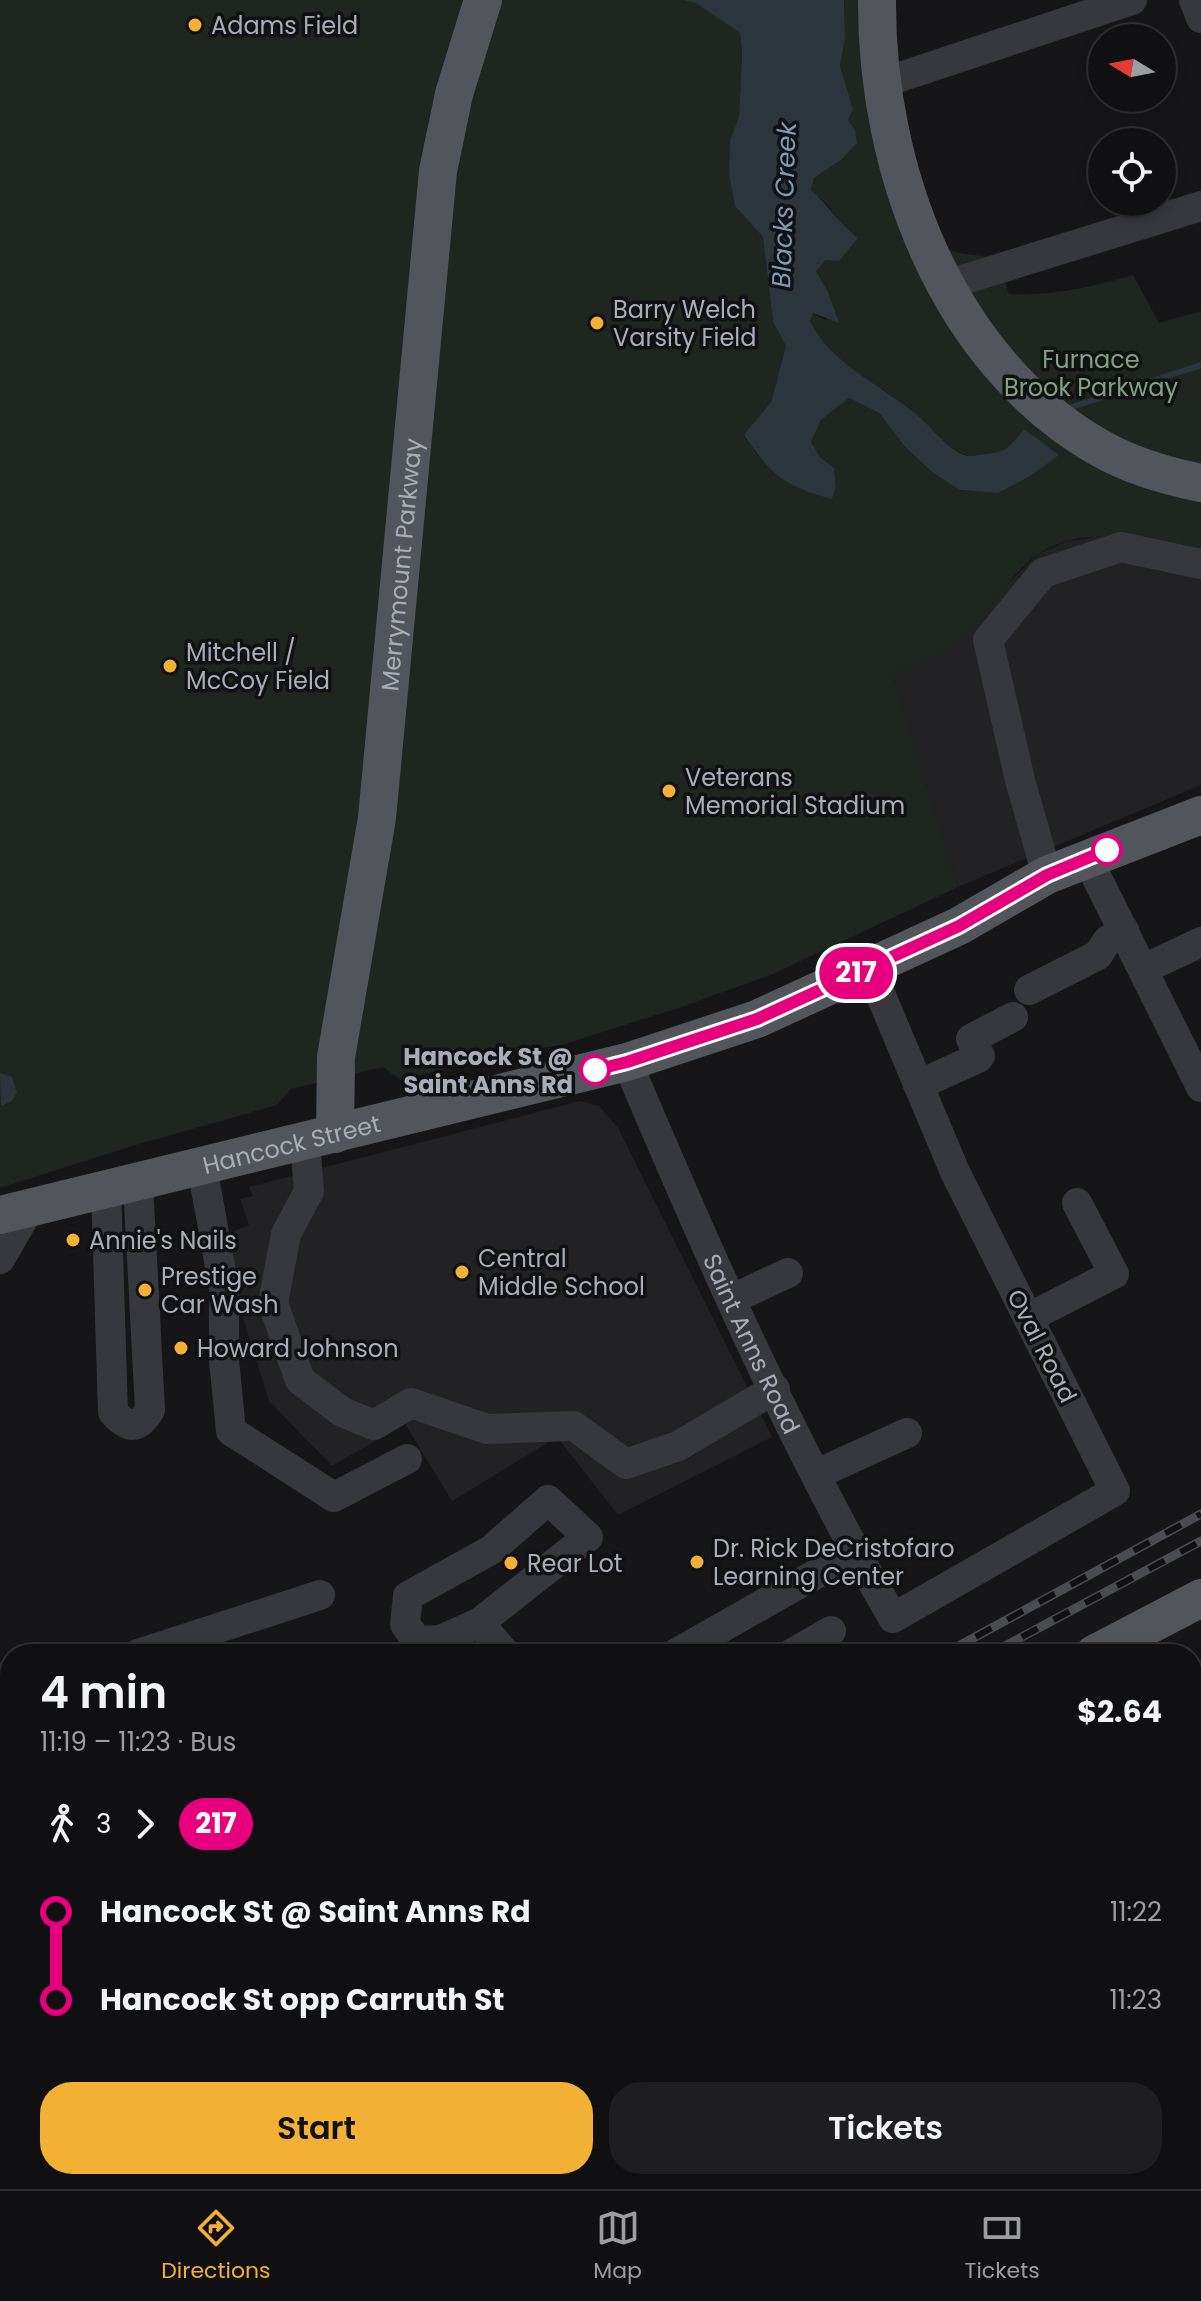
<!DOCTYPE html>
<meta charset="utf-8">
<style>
:root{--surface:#101012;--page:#1e1e20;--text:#f1f3f6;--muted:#9c9d9f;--line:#303032;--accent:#f2b134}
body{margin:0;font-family:Poppins,sans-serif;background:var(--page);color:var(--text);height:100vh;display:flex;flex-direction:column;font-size:30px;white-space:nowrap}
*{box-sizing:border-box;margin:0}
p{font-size:26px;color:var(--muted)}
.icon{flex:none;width:44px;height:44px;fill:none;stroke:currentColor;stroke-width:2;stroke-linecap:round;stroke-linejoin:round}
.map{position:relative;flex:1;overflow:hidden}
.side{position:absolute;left:0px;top:1644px;width:1202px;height:546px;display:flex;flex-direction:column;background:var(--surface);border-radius:32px 32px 0 0;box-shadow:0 4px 12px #0003,0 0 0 2px var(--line)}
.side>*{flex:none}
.badge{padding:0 16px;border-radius:26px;font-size:28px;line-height:52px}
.needle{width:52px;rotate:280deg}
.fabs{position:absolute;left:1088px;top:24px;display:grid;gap:16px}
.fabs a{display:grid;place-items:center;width:88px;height:88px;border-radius:50%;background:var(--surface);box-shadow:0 4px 12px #0003,0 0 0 2px var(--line);font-size:40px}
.map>.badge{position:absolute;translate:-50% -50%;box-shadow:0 0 0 4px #fff}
.legs{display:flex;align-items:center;gap:12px;height:88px;padding:0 40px;font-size:26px}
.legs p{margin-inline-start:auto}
.headline{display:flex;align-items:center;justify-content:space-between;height:136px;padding:0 40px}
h1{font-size:44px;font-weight:600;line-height:60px}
.cta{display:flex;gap:16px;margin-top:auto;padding:16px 40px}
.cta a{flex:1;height:92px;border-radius:32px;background:var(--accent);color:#111;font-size:32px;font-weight:600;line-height:92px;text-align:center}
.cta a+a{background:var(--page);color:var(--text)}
ul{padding:0 40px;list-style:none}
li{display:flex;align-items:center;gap:28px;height:88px;font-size:30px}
li i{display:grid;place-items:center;width:12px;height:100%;margin:0 10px;background:currentColor}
li i::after{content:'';width:20px;height:20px;margin:-10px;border:6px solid;border-radius:50%;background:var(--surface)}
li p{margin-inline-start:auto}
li:first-child i{background:linear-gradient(#0000 50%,currentColor 0)}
li:last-child i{background:linear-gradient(currentColor 50%,#0000 0)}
.tabs{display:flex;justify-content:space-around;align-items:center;height:112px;border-top:2px solid var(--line);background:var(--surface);font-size:22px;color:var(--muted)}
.tabs a{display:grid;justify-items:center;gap:4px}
.tabs .active{color:var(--accent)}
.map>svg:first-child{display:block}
.built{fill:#222225}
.green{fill:#1e261f}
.water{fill:#2c353c}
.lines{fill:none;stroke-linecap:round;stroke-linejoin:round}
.stream{stroke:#2c353c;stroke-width:6}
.minor{stroke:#37383d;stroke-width:30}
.major{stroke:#53555c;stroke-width:38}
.rail-casing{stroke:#4a4c52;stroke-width:9}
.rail{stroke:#111113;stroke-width:6;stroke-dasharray:18;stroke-linecap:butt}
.line-1-casing{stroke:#fff;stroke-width:18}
.line-1{stroke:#e6007e;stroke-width:12}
.poi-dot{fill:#f2b134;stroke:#111113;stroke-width:3}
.stop-1-dot{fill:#fff;stroke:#e6007e;stroke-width:4}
.labels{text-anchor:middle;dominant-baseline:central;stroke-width:7;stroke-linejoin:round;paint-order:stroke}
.poi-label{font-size:24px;fill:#a8adb8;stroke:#111113;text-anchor:start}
.park-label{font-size:24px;fill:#7fa381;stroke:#111113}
.street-label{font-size:24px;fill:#a8adb8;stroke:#111113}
.stop-label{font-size:24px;font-weight:bold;fill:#a8adb8;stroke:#111113;text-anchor:end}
.water-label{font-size:26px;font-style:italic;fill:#7f9bb3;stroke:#111113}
</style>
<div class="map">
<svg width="1201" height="2189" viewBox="0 0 1201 2189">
<rect width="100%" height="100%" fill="#161618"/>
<!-- built -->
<g class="built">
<polygon points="1103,536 1201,549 1201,785 958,887 893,675 934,656 1038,554 1068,541"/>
<polygon points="580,1101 599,1106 618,1128 772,1437 618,1515 557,1437 452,1501 405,1424 332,1466 269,1401 241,1311 227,1234 249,1225 240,1199 253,1196 249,1187"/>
</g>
<!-- green -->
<path class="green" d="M0,0h683l12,3 45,29 2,22 -3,63 -9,23 5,66 28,31 10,85 13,24 -15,56 -27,34 15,21 73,42 4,-12 -2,-19 -14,-11 -9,-15 10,-22 28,-22 30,15 27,35 27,25 27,17 38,3 15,-49c-13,8 -32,17 -47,11 -20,-8 -33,-27 -48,-40 -36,-31 -86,-49 -108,-94l2,-8 14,7 2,-28 -12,-21 10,-11 20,-31 -20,-26 -15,-13 3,-12 27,-18 14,-30 -7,-10 5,-11 -13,-43 5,-28 -1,-38h42l16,133 40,113 16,7 39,5 12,36c43,2 83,-7 124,-19l26,48 42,-12v238c-50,-9 -117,-26 -163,5 -27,19 -44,51 -65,75 -20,22 -53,34 -80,46l65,212 -185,87 -92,33 -119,38 -51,7 -110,28 -18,-13 -92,22 -14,16 -145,41 -132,42z"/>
<!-- water -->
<g class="water">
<path d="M683,0h161l1,38 -5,28 13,43 -5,11 7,10 2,13 -16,17 -27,18 -3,12c17,15 29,34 47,48l-19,23 -13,-1 -10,11 12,21 11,31 -26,-10 -3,8c21,43 70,63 105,92 17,13 31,36 52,43 3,0 9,0 12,-1 24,-2 31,-6 45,-26l35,26 -29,21 -32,17 -38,-3 -27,-17 -27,-25 -27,-35 -30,-15 -28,22 -10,22 9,15 14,11 2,19 -4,12c-48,-13 -60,-23 -88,-64l27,-33 15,-56 -13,-24 -10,-85 -28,-31 -6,-33 1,-33 9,-23 3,-63 -2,-21 -45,-30z"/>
<polygon points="0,1073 12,1077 17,1092 12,1101 1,1106"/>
</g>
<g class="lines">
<!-- stream -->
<polyline class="stream" points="1072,407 1201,365"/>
<!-- minor -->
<g class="minor">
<polyline points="1194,0 1201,18"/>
<polyline points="882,83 1132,0"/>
<polyline points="946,285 1201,206"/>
<polyline points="1087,858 1201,1087"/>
<polyline points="1047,875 1020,780 988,640 1043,573 1121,547 1201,564"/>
<polyline points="1144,969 1201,942"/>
<polyline points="1029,990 1098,955 1107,941 1124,930"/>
<path id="s1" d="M627,1062c80,189 163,378 266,556l222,-127 -160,-319 -86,-205"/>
<polyline points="918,1085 978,1058 980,1056 971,1039 1013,1017"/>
<polyline points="305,1141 309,1191 286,1234 273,1303 300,1380 342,1412 374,1425 411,1403 487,1429 574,1426 626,1464 678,1446 775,1389"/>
<polyline points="202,1167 224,1288 224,1360 231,1431 334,1497 407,1459"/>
<path d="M106,1189l7,223c15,17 25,18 37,-2l-12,-227"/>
<polyline points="0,1259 30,1207"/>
<polyline points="732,1299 788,1273"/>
<polyline points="1028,1318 1114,1274 1077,1203"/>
<polyline points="817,1474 907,1433"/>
<polygon points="548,1500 588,1537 479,1623 440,1640 417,1641 405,1624 408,1596 491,1550"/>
<polyline points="479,1623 506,1654"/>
<polyline points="138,1654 320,1595"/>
<polyline points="675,1654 855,1552"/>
<polyline points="791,1654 831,1631"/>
<polyline points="0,1699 10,1696"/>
<polyline points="1192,1825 1201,1822"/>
<polyline points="0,1869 10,1890"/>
<polyline points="1192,1905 1201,1923"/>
<polyline points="0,1992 9,2009"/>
<polyline points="556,2180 561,2189"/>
<polyline points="889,2180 895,2189"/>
<polyline points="1152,2180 1158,2189"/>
<polyline points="337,2187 350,2180"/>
</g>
<!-- major -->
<g class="major">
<path d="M877,0c-1,169 69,359 221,447 31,18 68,29 103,36"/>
<path id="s2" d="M335,1134l1,-77 41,-239 61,-647 16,-77 29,-94"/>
<path id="s3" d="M0,1215l627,-153 130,-43 202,-93 88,-51 154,-60"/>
<polyline points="1094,1654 1201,1598"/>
<polyline points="95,2189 111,2180"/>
</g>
<!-- rail casing -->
<g class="rail-casing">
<g id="rail">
<polyline points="944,1654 1201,1514"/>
<polyline points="990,1654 1201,1541"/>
<polyline points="0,2158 10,2152"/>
<polyline points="0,2173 10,2167"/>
<polyline points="0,2187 12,2180"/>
</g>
</g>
<!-- rail -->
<use href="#rail" class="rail"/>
</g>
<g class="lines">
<!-- line-1 casing -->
<g class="line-1-casing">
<polyline id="line-1" points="595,1070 627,1062 757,1019 959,926 1047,875 1107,850"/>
</g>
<!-- line-1 -->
<use href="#line-1" class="line-1"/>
</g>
<!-- markers -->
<g class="poi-dot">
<circle cx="195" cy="25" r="8"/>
<circle cx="597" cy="323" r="8"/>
<circle cx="170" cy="666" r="8"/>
<circle cx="669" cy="791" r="8"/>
<circle cx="73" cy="1240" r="8"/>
<circle cx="462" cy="1272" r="8"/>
<circle cx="145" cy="1290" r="8"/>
<circle cx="181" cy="1348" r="8"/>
<circle cx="697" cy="1562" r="8"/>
<circle cx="511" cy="1563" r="8"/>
</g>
<g class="stop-1-dot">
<circle cx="1107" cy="850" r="14"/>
<circle cx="595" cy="1070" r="14"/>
</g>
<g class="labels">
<!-- poi labels -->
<g class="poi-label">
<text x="211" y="25">Adams Field</text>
<text x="613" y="309">Barry Welch<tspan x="613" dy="28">Varsity Field</tspan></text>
<text x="186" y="652">Mitchell /<tspan x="186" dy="28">McCoy Field</tspan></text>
<text x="685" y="777">Veterans<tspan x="685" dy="28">Memorial Stadium</tspan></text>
<text x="89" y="1240">Annie's Nails</text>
<text x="478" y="1258">Central<tspan x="478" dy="28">Middle School</tspan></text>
<text x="161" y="1276">Prestige<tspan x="161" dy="28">Car Wash</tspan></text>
<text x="197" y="1348">Howard Johnson</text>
<text x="713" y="1548">Dr. Rick DeCristofaro<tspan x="713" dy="28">Learning Center</tspan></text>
<text x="527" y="1563">Rear Lot</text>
</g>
<!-- park labels -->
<g class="park-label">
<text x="1091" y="359">Furnace<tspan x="1091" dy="28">Brook Parkway</tspan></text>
</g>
<!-- street labels -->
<g class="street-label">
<text stroke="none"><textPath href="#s2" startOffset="574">Merrymount Parkway</textPath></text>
<text stroke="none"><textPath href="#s3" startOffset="300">Hancock Street</textPath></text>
<text stroke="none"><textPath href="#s1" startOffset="308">Saint Anns Road</textPath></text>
<text transform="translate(1042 1346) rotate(63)">Oval Road</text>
</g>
<!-- stop labels -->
<g class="stop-label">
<text x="573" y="1056">Hancock St @<tspan x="573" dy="28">Saint Anns Rd</tspan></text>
</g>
<!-- water labels -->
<g class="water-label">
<text transform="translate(784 205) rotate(-88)">Blacks Creek</text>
</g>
</g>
</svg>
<div class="fabs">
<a><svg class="needle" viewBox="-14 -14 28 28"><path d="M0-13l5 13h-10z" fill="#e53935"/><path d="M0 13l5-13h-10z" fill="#9c9d9f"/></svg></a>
<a><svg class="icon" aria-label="locate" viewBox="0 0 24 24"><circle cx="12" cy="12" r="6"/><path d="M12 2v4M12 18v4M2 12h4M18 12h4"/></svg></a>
</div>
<b class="badge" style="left:856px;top:973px;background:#e6007e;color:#fff">217</b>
<section class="side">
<div class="headline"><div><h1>4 min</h1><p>11:19 – 11:23 · Bus</p></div><b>$2.64</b></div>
<div class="legs"><svg class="icon" aria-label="walk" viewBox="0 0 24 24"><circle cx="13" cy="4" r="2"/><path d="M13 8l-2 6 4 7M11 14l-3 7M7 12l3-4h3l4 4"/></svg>3<svg class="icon" aria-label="forward" viewBox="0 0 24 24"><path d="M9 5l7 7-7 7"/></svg><b class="badge" style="background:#e6007e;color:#fff">217</b></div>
<ul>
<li><i style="color:#e6007e"></i><b>Hancock St @ Saint Anns Rd</b><p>11:22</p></li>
<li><i style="color:#e6007e"></i><b>Hancock St opp Carruth St</b><p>11:23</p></li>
</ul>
<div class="cta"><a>Start</a><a>Tickets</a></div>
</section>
</div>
<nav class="tabs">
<a class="active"><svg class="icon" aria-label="directions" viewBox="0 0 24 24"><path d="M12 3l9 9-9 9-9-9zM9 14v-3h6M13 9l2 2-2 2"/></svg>Directions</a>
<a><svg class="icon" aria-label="map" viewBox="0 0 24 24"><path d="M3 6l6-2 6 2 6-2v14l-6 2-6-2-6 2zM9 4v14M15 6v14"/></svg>Map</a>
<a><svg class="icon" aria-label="tickets" viewBox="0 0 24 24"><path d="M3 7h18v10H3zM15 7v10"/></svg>Tickets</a>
</nav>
